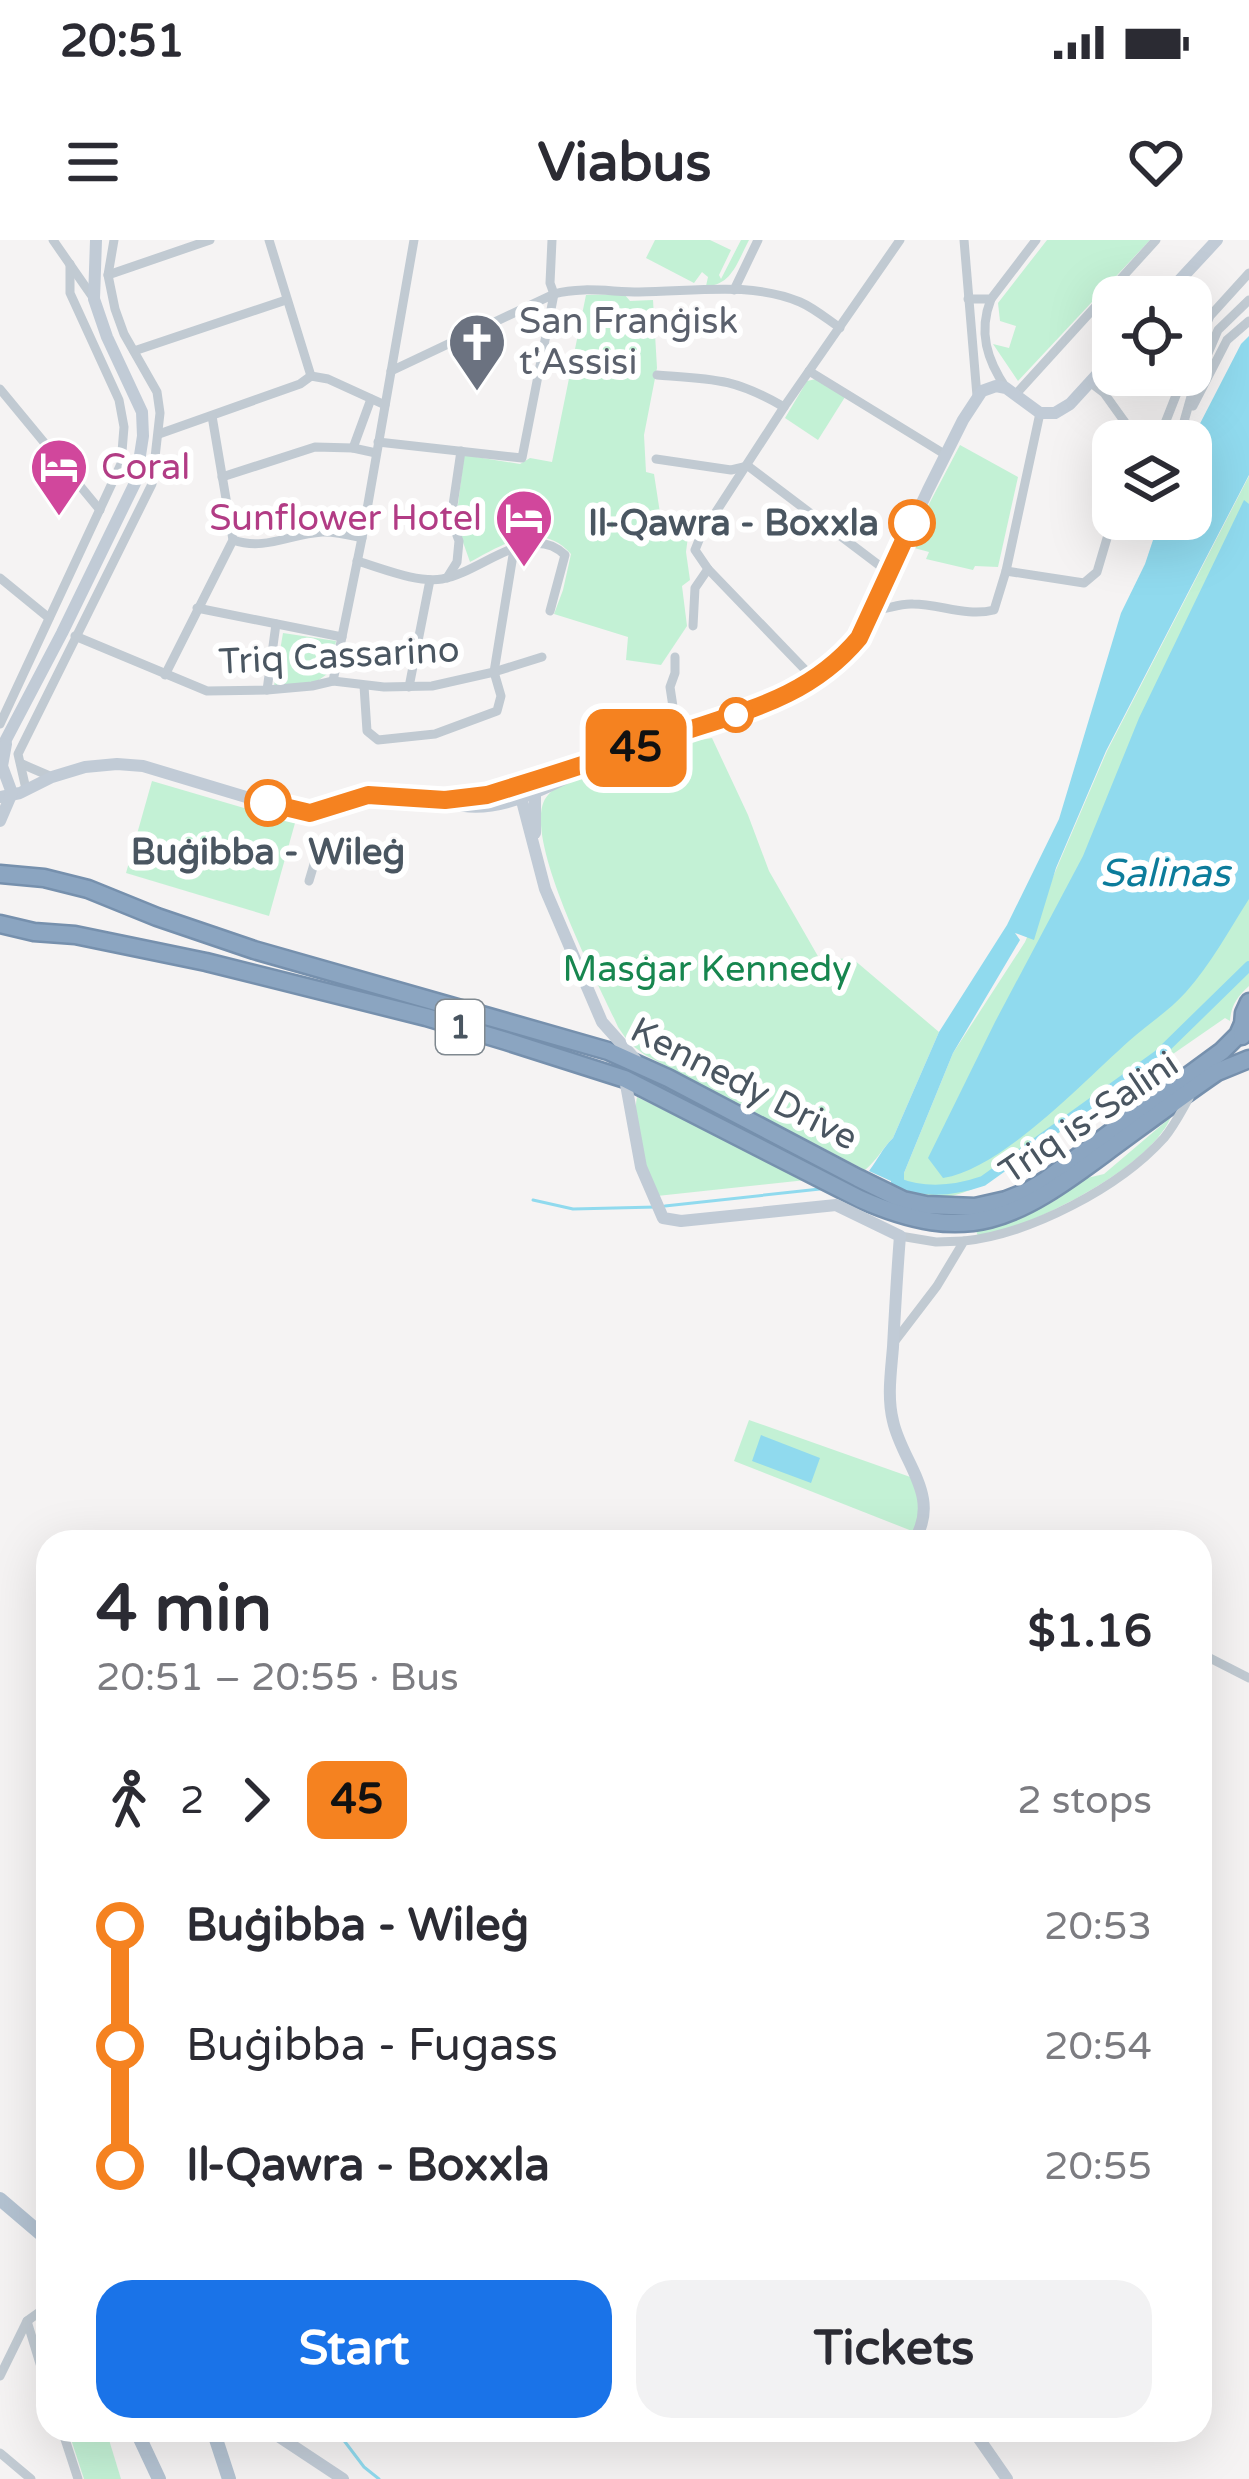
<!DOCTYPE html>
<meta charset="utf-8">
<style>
:root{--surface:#fff;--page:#f2f2f3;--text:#2b2b33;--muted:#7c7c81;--accent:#1a73e8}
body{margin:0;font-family:"Varela Round",sans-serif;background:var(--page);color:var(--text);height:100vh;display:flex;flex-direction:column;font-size:45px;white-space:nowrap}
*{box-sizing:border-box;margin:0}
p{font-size:39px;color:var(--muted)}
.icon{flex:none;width:66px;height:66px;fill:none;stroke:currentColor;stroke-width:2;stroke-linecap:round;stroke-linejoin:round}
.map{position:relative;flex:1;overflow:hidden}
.side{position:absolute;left:36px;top:1290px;width:1176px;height:912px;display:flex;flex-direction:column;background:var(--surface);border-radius:36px;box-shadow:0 12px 48px #0002}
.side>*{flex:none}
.badge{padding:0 24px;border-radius:18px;font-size:42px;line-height:78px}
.controls{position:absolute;left:1092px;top:36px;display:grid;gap:24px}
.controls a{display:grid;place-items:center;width:120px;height:120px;border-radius:24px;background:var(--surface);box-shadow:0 12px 48px #0002;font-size:60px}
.map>.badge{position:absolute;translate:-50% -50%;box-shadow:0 0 0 6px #fff}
.legs{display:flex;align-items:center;gap:18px;height:132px;padding:0 60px;font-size:39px}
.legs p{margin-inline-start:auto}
.head{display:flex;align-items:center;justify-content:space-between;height:204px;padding:0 60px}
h1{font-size:66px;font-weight:800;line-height:90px}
.cta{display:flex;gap:24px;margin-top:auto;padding:24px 60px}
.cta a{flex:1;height:138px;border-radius:36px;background:var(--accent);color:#fff;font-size:48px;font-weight:800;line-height:138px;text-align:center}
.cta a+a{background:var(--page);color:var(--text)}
ul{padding:0 60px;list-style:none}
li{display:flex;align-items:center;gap:42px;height:120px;font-size:45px}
li i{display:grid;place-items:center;width:18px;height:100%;margin:0 15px;background:currentColor}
li i::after{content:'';width:30px;height:30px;margin:-15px;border:9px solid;border-radius:50%;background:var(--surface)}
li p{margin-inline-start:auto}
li:first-child i{background:linear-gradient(#0000 50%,currentColor 0)}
li:last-child i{background:linear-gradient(currentColor 50%,#0000 0)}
.status{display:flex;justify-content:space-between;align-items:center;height:84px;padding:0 60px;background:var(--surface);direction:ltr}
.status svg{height:33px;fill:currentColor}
header{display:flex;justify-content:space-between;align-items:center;height:156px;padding:0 60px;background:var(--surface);font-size:54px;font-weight:800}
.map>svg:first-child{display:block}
.green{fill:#c3f1d5}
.water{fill:#90daee}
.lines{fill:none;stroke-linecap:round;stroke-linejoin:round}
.stream{stroke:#90daee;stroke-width:3}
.canal{stroke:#90daee;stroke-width:10}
.highway-casing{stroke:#7690ad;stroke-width:21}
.street{stroke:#c1cad2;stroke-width:9}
.secondary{stroke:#c1cbd6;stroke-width:12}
.primary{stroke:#b3c2d1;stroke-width:14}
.highway{stroke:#8ba5c1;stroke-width:16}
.line-1-casing{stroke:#fff;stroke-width:27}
.line-1{stroke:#f58220;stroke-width:18}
.stop-1-dot{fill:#fff;stroke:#f58220;stroke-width:6}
.labels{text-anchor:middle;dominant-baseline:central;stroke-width:12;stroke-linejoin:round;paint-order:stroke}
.shield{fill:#fff;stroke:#808990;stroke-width:3}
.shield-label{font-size:33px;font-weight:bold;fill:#4a5661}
.worship-label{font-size:36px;fill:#5b616d;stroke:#fff;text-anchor:start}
.hotel-label{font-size:36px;fill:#b23c85;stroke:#fff;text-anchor:start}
.stop-label{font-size:36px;font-weight:bold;fill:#4a5661;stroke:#fff;text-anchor:end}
.street-label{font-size:36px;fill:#4a5661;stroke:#fff}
.park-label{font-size:36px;fill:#17864f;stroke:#fff}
.water-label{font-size:39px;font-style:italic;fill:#0c7c9b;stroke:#fff}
</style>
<div class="status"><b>20:51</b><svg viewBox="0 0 49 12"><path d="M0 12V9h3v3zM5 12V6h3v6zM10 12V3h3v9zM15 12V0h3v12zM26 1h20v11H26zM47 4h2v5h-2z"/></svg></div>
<header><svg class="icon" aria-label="menu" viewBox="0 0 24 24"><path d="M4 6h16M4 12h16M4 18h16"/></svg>Viabus<svg class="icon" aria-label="heart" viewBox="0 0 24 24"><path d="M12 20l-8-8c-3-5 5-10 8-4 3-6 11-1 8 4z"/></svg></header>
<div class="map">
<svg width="1249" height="2239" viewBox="0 0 1249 2239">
<rect width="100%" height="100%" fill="#f5f3f3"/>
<!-- green -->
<g class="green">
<path d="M655,0h55l21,10 -12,25 2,4 20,-39h8c-11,20 -17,46 -43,46l2,-9 -6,-5 -8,11 -48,-25z"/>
<polygon points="1047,0 1150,0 1018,141 993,104 1009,108 1016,86 1000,81 998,63"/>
<path d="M624,54l6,7 23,-1 4,68 -13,67 2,37 8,2 8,52 27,3 -3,23 4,28 -8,6 5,40 -26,39 -35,-5 2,-23 -74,-23 9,-24 8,-36c-30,-35 -69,-9 -101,8l-12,-34 -1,-15 7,-58 56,9 10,-6 22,4 34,-167z"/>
<polygon points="816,139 845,157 818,200 785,178 807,141"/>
<polygon points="960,205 1018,237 998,327 975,326 973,330 926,319 929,312 907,306"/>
<path d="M1249,236v510c-11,10 -18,19 -19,35l-5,-3 -237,164c-32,15 -52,23 -84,5v-14l49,-120 72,-111 82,-191z"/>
<polygon points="283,393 336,401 330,432 316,442 274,446"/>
<path d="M712,498l36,77 21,56 50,87 34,1 86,73 -46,106c-11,11 -16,22 -28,32l-220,-115 -16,-12 -11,-16c-18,-41 -102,-198 -70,-232 12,-14 41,-21 58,-28h8c26,-20 66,-23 98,-29z"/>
<polygon points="152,541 295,583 269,676 126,633"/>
<path d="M637,857l169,83 -149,16c-15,-31 -26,-65 -20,-99z"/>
<path d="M1171,877c-22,52 -137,108 -192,121l-3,-7 30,-7 22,-9 28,-15 27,-21 21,-5z"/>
<polygon points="749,1180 916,1239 920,1281 912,1291 734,1221"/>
<polygon points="68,2190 106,2190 121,2239 84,2239"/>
</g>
<!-- water -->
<g class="water">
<path d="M1249,96v139l-143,276 -50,117 -22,72 -19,-7 5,7 -67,113 -49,120v14l-35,-16c10,-13 12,-21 24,-33l46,-106 68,-107 52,-106 62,-206 24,-49 15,-45h31v-78l50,-97z"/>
<path d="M1244,260l5,4v395c-20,31 -38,65 -63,93 -16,18 -39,33 -57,49 -46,41 -126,127 -186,137l-15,-20 67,-136 88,-166 56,-138z"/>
<polygon points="761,1195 820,1218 811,1243 752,1221"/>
</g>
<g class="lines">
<!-- stream -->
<g class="stream">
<polyline points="533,960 573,969 656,967"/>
<polyline points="665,966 820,949"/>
<polyline points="336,2190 364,2227 379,2239"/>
</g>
<!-- canal -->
<path class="canal" d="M896,940v2c29,12 58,9 87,-1l175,-126 91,-89"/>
<!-- highway casing -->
<g class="highway-casing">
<g id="highway">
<polyline points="0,634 44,638 88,649 157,677 254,710 608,811 668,838 858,938 903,960 926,965 975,967 1006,960 1026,952 1046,940 1222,811 1238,795 1242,786"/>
<path d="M0,684l34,8 41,3 131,27 220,55 80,24 119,38 235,120c109,48 156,20 245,-46 37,-27 74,-55 112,-81l32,-13"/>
<polyline points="1242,796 1244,773 1249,762"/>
</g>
</g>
<!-- street -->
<g class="street">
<polyline points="53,0 94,59"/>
<polyline points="269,0 311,136"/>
<polyline points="964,0 977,156"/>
<polyline points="108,35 210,0"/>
<polyline points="734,50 758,0"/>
<polyline points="968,59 991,59 1036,0"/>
<path d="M991,59c-13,33 -4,61 15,89"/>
<polyline points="134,111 286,60"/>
<polyline points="1191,119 1210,76 1249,33"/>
<path d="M391,131l163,-77c28,-8 57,-2 85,-2 52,0 112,-11 161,10 14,6 27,17 40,26"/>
<polyline points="809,131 946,215"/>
<path d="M657,135c57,4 77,3 127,32"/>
<polyline points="311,136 328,139 385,165"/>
<polyline points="1091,143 1104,153 1137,199 1143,201"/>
<polyline points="0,149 100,270"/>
<polyline points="1016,154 1156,0"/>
<polyline points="1193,166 1227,100 1249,81"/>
<polyline points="1183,185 1194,146 1218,90 1249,60"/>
<polyline points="159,194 300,144 311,136"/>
<polyline points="1158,201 1184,135"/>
<polyline points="1172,201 1185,181"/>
<polyline points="378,202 522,218 554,54 550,43 552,0"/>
<polyline points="353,208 371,159"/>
<polyline points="656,219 731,230 748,226"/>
<polyline points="748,226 888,332"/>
<polyline points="222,237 315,207 353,208 376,213"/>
<path d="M233,300c32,11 57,-6 89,-8 12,-1 27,3 40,6"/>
<path d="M357,321c25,7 59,22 85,18 39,-6 88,-59 123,-24l-15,56"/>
<polyline points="1006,331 1084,343 1097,332 1113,278"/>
<polyline points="0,338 49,378"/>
<polyline points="447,338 457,322 459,301 451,279 461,211"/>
<polyline points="197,368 342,397"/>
<path d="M873,370c13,0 26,-7 40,-6 27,0 53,13 81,6l12,-39 34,-158"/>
<polyline points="693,386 695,348 708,329"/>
<polyline points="75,396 207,451 267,450 312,446 333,441 384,447 432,446 494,432 542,417"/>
<polyline points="675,417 675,433 670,447 677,493"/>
<polyline points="165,435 233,300 212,176"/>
<polyline points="814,439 708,329 695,310 701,295 784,167 900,0"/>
<polyline points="333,441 362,298 414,0"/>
<polyline points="364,446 367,491 378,500 435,494 497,471 501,456 494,432 514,309"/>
<polyline points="409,447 430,340"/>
<polyline points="267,450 276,384"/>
<polyline points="0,484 121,224 124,187 119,160 70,53 70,24"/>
<polyline points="22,524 52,537"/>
<polyline points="26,549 18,514 152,244 160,173 157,152 124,94 115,69 108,35 114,0"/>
<polyline points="309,641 320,604"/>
<polyline points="900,996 936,1002 964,1001"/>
<path d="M895,1101l42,-55 27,-45c66,-7 155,-53 200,-103 10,-12 17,-26 25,-40"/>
<polyline points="1200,1413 1249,1438"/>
<polyline points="27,2081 48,2150"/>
<polyline points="0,2136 27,2081 48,2066"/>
<polyline points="62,2190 78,2239"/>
<polyline points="0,2213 31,2239"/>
</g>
<!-- secondary -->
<g class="secondary">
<polyline points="1164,57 1217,0"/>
<polyline points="0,511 62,393 136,241 143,196 142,172 107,97 94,59 96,0"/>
<polyline points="532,541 521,557 545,649 602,782 635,819"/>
<path d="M0,557l20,-4 32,-16 33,-10 32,-3 26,2 153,46 14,1 58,-18 77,5 41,-5c63,-19 125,-40 187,-60 70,-24 137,-37 186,-98l69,-147 35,-70 19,-29 14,-5 10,2 34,25h15l15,-9 43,-47"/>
<path d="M451,563c40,13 88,-11 123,-29"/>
<polyline points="0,581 12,553 2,526 6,504"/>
<polyline points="535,593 535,553"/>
<path d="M625,839l16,88 22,51 18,3 155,-16 64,31c-3,37 -5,74 -7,111 -2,25 -6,50 0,74 9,42 50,76 20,121"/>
<polyline points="269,2190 343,2239"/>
<polyline points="973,2190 1007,2239"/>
</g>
<!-- primary -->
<g class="primary">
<polyline points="0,1959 48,2000"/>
<polyline points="136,2190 159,2239"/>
<polyline points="213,2190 229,2239"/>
</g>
<!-- highway -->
<use href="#highway" class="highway"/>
</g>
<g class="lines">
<!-- line-1 casing -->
<g class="line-1-casing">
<path id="line-1" d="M268,563l42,10 58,-18 77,5 42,-5c62,-19 124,-39 186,-60 71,-24 136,-37 186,-97l53,-115"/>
</g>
<!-- line-1 -->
<use href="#line-1" class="line-1"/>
</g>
<!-- icons -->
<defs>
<g id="church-pin" transform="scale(3)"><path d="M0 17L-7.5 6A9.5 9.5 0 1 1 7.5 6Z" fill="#6b7280" stroke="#fff"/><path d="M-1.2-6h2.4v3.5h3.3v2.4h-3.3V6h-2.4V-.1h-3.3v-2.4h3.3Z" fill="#fff"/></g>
<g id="hotel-pin" transform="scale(3)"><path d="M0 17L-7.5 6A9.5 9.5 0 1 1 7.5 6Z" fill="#d1479c" stroke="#fff"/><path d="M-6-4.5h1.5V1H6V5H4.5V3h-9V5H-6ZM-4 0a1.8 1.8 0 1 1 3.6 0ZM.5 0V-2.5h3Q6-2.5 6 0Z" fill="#fff"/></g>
</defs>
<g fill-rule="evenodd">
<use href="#church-pin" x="477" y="102"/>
<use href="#hotel-pin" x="59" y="227"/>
<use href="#hotel-pin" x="524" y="278"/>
</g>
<!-- markers -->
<g class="stop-1-dot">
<circle cx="912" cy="283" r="21"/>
<circle cx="736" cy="475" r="15"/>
<circle cx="268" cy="563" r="21"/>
</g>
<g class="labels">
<!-- shield labels -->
<rect class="shield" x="436" y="760" width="48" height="54" rx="9"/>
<g class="shield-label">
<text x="460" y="787">1</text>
</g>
<!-- worship labels -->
<g class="worship-label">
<text x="519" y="81">San Franġisk<tspan x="519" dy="41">t'Assisi</tspan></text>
</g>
<!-- hotel labels -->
<g class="hotel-label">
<text x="101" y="227">Coral</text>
<text x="482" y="278" text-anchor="end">Sunflower Hotel</text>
</g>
<!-- stop labels -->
<g class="stop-label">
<text x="879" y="283">Il-Qawra - Boxxla</text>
<text x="268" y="612" text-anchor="middle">Buġibba - Wileġ</text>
</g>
<!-- street labels -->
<g class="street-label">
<text transform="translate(339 416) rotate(-3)">Triq Cassarino</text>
<text transform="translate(744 844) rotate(27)">Kennedy Drive</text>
<text transform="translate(1089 878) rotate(-34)">Triq is-Salini</text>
</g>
<!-- park labels -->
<g class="park-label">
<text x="707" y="729">Masġar Kennedy</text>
</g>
<!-- water labels -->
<g class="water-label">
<text x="1165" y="633">Salinas</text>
</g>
</g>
</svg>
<div class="controls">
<a><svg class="icon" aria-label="locate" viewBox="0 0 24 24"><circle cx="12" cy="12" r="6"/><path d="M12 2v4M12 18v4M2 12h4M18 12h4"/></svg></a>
<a><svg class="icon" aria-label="layers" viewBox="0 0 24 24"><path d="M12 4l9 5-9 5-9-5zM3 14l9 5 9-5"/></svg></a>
</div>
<b class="badge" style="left:636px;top:508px;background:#f58220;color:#111">45</b>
<section class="side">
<div class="head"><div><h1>4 min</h1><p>20:51 – 20:55 · Bus</p></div><b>$1.16</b></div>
<div class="legs"><svg class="icon" aria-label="walk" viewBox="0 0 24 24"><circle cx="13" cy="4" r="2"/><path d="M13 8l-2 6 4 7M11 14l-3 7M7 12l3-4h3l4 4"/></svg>2<svg class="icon" aria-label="forward" viewBox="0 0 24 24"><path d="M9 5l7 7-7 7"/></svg><b class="badge" style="background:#f58220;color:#111">45</b><p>2 stops</p></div>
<ul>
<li><i style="color:#f58220"></i><b>Buġibba - Wileġ</b><p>20:53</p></li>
<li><i style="color:#f58220"></i><span>Buġibba - Fugass</span><p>20:54</p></li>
<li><i style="color:#f58220"></i><b>Il-Qawra - Boxxla</b><p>20:55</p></li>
</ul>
<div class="cta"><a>Start</a><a>Tickets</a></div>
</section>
</div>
